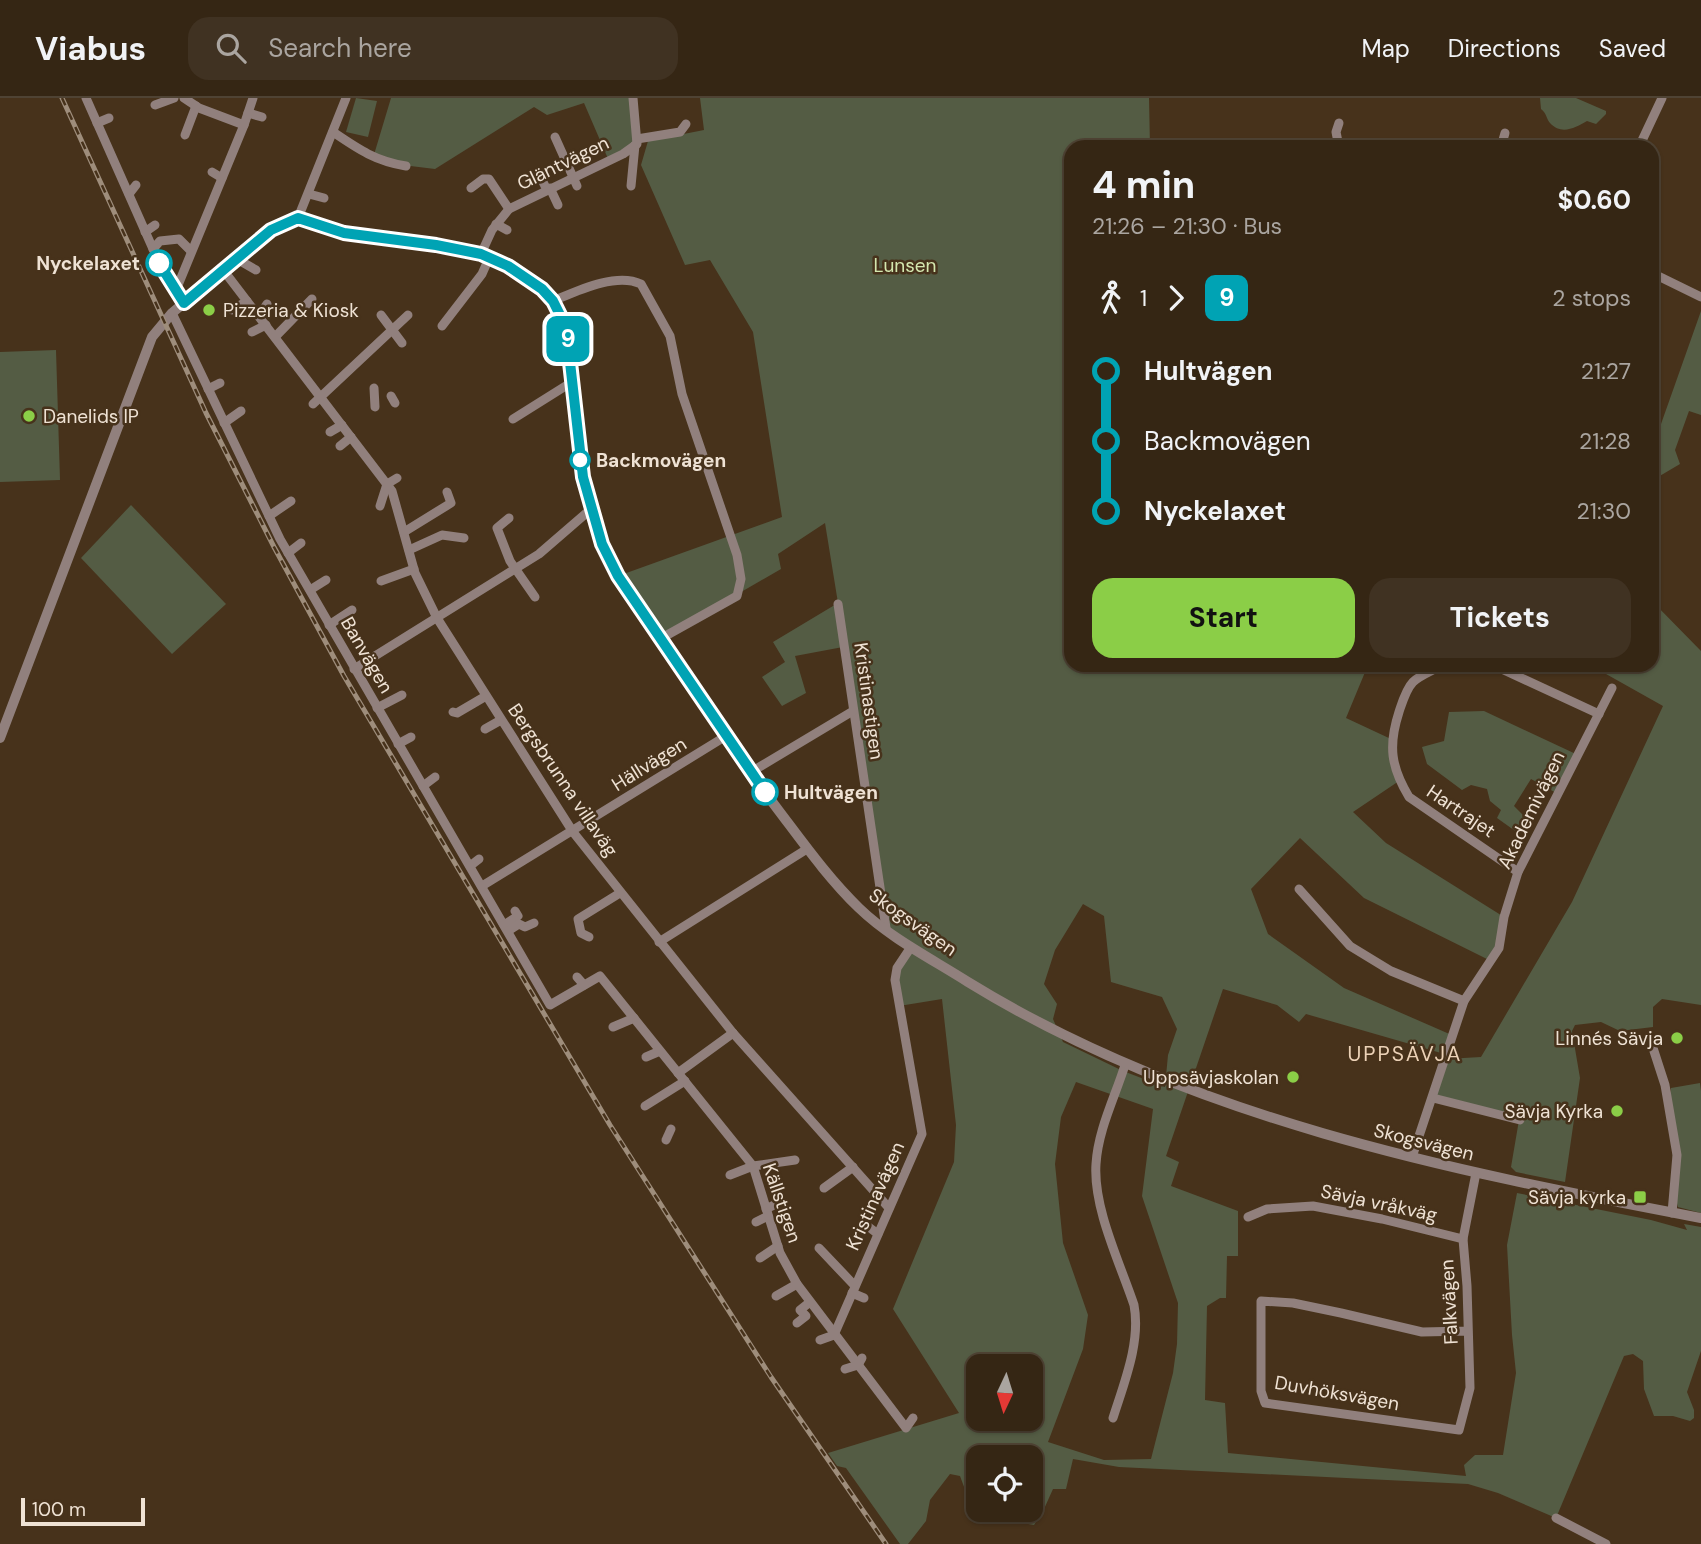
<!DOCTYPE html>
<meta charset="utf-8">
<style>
:root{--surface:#352614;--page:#403222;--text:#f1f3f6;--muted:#aaa5a0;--line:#4f4334;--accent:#8bce47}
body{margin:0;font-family:"DM Sans",sans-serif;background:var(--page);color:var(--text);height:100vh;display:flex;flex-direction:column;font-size:26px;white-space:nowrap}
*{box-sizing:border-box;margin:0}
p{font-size:23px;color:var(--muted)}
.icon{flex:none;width:38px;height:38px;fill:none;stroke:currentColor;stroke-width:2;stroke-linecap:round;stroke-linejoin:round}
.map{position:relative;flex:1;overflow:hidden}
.sheet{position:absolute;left:1064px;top:42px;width:595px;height:532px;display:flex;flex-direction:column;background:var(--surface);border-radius:21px;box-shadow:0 2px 5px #0004,0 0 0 2px var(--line)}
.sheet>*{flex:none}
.badge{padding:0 14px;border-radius:10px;font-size:24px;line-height:46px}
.needle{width:46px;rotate:184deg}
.tools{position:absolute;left:966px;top:1256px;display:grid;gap:14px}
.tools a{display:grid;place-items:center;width:77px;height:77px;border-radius:14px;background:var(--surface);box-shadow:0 2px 5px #0004,0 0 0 2px var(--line);font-size:35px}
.scale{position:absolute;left:21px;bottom:18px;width:124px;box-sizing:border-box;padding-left:7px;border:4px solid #efe2d4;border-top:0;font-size:19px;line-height:24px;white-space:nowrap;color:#efe2d4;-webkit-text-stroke:5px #47321b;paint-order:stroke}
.map>.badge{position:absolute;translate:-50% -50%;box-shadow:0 0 0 4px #fff}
.legs{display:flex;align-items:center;gap:10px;height:77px;padding:0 28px;font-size:23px}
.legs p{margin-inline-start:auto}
.overview{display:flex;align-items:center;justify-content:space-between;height:119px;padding:0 28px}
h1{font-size:38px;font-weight:700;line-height:52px}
.primary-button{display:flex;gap:14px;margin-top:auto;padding:14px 28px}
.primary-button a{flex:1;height:80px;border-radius:21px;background:var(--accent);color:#111;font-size:28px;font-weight:700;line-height:80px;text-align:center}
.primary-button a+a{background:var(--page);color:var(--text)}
ul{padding:0 28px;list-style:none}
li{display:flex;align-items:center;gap:24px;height:70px;font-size:26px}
li i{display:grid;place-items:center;width:10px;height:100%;margin:0 9px;background:currentColor}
li i::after{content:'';width:18px;height:18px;margin:-9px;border:5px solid;border-radius:50%;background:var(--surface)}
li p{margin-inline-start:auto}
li:first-child i{background:linear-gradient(#0000 50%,currentColor 0)}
li:last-child i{background:linear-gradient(currentColor 50%,#0000 0)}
header{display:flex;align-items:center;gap:42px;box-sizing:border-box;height:98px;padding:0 35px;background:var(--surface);border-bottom:2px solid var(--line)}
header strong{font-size:33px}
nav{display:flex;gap:38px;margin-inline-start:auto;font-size:24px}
.search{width:490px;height:63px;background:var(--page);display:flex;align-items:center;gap:18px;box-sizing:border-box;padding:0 24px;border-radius:21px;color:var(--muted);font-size:26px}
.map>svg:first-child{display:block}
.green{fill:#545c44;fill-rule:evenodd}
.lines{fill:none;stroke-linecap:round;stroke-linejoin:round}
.minor{stroke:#91807d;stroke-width:9}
.tertiary{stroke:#91807d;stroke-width:10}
.rail-casing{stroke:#9e8d7b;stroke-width:5}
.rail{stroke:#47321b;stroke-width:2.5;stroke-dasharray:8;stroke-linecap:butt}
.line-1-casing{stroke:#fff;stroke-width:16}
.line-1{stroke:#00a3b4;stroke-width:10}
.stop-1-dot{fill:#fff;stroke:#00a3b4;stroke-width:3.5}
.poi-dot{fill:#8bce47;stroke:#47321b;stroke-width:2.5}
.labels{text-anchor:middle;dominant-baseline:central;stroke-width:5;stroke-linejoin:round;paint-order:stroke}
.street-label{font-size:19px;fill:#efe2d4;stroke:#47321b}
.stop-label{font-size:19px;font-weight:bold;fill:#efe2d4;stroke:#47321b;text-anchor:start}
.park-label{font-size:19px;fill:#d4e7af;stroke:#47321b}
.poi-label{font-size:19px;fill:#efe2d4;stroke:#47321b;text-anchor:end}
.neighbourhood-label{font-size:21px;letter-spacing:2px;fill:#ecd2b7;stroke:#47321b}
</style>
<header>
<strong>Viabus</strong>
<div class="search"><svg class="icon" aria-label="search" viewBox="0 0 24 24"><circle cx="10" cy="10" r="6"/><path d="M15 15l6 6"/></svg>Search here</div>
<nav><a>Map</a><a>Directions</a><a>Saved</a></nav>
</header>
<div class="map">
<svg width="1701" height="1446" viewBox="0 0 1701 1446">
<rect width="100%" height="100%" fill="#47321b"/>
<!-- green -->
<g class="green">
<polygon points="356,0 377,3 368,39 346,34"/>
<polygon points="391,0 633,0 637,46 609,63 584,5 547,17 534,9 435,71 386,65 373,60"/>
<path d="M700,0h449l1,49h-79v518h297l-22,53 45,21 8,42 -46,31 33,31 118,74 -13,44 -127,-63 -64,-60 -49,51 17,45 76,54 110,48 -6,19 -142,-41 -7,8 -22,-17 -54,-16 -57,167 13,6 -8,24 67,25v45h-11l-1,42h-6l-13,8 -2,94 20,3 3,50 238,23 -2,-11 11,-10h28l13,-82 -4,-38 -5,-90 10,-52 134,27 36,10 -3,-6 17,3v124l-14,41 7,18v8l-4,3 -17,-5h-19l-10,-27 -1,-28 -10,-7 -9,2 -68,162 -58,-25 -30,-9 -349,-17 -46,-8 -7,30h-13l-9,20 -10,16 -31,-5 -19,-10h47v-52h-53v49l-8,-4 -10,-27 -10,-2 -20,26 -4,21 -18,23h-8l-54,-76 -9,-2 -9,-13 131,-40 -66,-104 61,-147 2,-37 -14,-126 -43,7 -4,-26 16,-33 -25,-19 -43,-281 -48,9 11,37 -24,13 -20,-29 23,-15 -12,-20 65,-39 -13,-80 -47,31 3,15 -121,70 -42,-63 164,-59 -29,-185 -43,-72 -25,5 -44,-100 7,-24 56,-11zM1083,806l21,12 7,66 51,15 15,32 -9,26 -3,32 -42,-16 -60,-29 -10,-23 4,-15 -13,-20 11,-34zM1076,984l77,27 -11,87 36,107 -1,41 -4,29 -22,86 -47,1 -56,-18 35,-93 5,-34 -25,-72 -8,-79 6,-47zM978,1269h53v52h-53z"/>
<path d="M1540,0h36l30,13v3l-10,10 -9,-3c-11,6 -25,15 -37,2 -4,-5 -3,-9 -9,-14z"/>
<polygon points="1701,213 1701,317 1689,313 1675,352 1680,366 1658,379 1652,392 1652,323 1661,326"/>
<polygon points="56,252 60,382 0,384 0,254"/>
<polygon points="131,407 226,506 172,556 81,460"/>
<polygon points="1652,503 1701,553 1701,907 1662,901 1653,909 1653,929 1620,933 1601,924 1575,927 1572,933 1580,980 1565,1084 1516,1074 1511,1069 1519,1022 1433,1000 1446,961 1481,959 1572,804 1663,608 1590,567 1652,567"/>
<polygon points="1484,613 1578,657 1558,696 1531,681 1514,708 1526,720 1518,735 1497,720 1501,712 1490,703 1487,691 1471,687 1462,692 1427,666 1422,649 1444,643 1449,614"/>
<polygon points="1700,985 1701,993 1701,1115 1678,1109 1676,1102 1669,1008 1671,990"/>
</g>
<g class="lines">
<!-- minor -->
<g class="minor">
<polyline points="86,0 153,151 184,205"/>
<polyline points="184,0 199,10 244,27"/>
<polyline points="155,7 174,0"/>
<polyline points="248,15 262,19"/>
<polyline points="97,25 109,20"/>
<path d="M333,34c25,17 42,29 73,34"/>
<polyline points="185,37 196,8"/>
<polyline points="555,39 577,88"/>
<polyline points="637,41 680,34 686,26"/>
<polyline points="1339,49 1336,34 1339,25"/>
<polyline points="1501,49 1505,35"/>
<polyline points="1639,49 1662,0"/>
<polyline points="212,74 222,80"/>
<polyline points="540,78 547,92"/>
<polyline points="631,88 635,47"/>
<polyline points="471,90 483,81 489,81 509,111"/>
<polyline points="550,90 558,107"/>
<polyline points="129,96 136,87"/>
<polyline points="309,96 324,100"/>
<polyline points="298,120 346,0"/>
<polyline points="496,126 507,132"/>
<polyline points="145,134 155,127"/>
<polyline points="153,151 160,143 179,141 191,153"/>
<polyline points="481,156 492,132 509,111 623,56 637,46 633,0"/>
<polyline points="237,161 256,172"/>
<polyline points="224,173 392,393 415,475 437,520 573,734 733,935 889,1110"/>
<polyline points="1652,175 1701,199"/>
<polyline points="176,192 244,27 253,0"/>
<path d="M553,203c24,-10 63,-29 88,-17l29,52 12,58 55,161 4,24 -4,17 -77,43"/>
<polyline points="232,212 247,203"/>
<polyline points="172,215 280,441 550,907 600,878 753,1068 780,1155 797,1186 906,1330 913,1320"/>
<polyline points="381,217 402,245"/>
<polyline points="259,218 267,206"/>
<polyline points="442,228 482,176 489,160"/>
<polyline points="252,234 266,227"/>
<polyline points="275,239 312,201"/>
<polyline points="374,290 375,309"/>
<polyline points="208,291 220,285"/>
<polyline points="391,298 395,305"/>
<polyline points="313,306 408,217"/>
<polyline points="513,321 572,284"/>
<polyline points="224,325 241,313"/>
<polyline points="330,334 342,327"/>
<polyline points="340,348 351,339"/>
<polyline points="380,408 387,386 397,380"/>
<polyline points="269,418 291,403"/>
<polyline points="509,420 497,430 510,463 535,499"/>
<polyline points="404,434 451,405 447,394"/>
<polyline points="409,452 442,437 464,440"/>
<polyline points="288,455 301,445"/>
<polyline points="381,483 414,471"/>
<polyline points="310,492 326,482"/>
<polyline points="838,506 886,830"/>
<polyline points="329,527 352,512"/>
<path d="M1442,567c-8,5 -22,10 -29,17 -7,7 -11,21 -14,30 -11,34 -8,55 10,85l109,75"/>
<polyline points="1493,567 1599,616"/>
<polyline points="354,571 539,456 591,411"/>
<polyline points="377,610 402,597"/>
<polyline points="453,614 457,615 486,598"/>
<polyline points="485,631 501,622"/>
<polyline points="398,646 411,639"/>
<polyline points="751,674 853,613"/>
<polyline points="423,688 435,679"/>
<polyline points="470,768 479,761"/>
<polyline points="482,788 726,638"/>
<polyline points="1299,791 1350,848 1391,873 1464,903"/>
<polyline points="504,827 518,818 515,813"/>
<polyline points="508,833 519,826 525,829 534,825"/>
<polyline points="589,839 581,835 578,821 620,795"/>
<polyline points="659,844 807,751"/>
<polyline points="577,879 584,887"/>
<polyline points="613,929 634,920"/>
<polyline points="1653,950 1665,987 1677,1057 1672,1115"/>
<polyline points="646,959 660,953"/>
<polyline points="678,975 733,935"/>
<polyline points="1433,1000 1520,1022"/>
<polyline points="645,1008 685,983"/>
<polyline points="666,1042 671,1031"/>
<polyline points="1412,1059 1464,903 1499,850 1504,819 1518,774 1612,590"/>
<polyline points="730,1077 753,1068 795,1062"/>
<polyline points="824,1090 853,1069"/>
<polyline points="766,1111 782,1103"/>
<polyline points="1248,1119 1267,1111 1313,1108 1382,1121 1463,1141"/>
<polyline points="756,1124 768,1118"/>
<polyline points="866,1127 878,1136"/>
<polyline points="819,1150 855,1188"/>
<polyline points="760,1160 778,1148"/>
<polyline points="852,1195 864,1200"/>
<polyline points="776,1198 797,1186"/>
<polyline points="797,1225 806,1218 800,1212 810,1204"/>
<polyline points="1467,1233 1422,1234 1341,1215 1293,1205 1261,1203 1261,1293 1265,1305 1459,1332 1470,1290 1467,1188 1463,1141 1476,1075"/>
<polyline points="820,1242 834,1237 922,1036 895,882 897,870 911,849"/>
<polyline points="845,1271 858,1267 862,1260"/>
<path d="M1113,1320c11,-35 28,-76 21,-113 -14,-42 -41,-97 -38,-141 2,-34 19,-67 29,-99"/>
<polyline points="1556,1420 1606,1446"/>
</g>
<!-- tertiary -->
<path class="tertiary" d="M0,640l152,-401 20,-24 99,-83 27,-12 46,15 92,12 45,9 27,12 34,23 11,12 14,26 16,150 19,67 16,32c53,79 104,159 161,235 25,33 50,68 80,97 31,30 73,51 109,74 223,137 480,188 733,236"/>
<!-- rail casing -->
<g class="rail-casing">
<polyline id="rail" points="62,0 206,315 274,449 344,578 610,1027 771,1279 886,1446"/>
</g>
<!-- rail -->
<use href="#rail" class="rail"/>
</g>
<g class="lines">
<!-- line-1 casing -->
<g class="line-1-casing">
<polyline id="line-1" points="159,165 184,205 271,132 298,120 344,135 436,147 481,156 508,168 542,191 553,203 566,229 583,379 602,446 618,478 765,694"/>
</g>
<!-- line-1 -->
<use href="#line-1" class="line-1"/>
</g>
<!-- markers -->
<g class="stop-1-dot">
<circle cx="159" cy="165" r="12"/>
<circle cx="580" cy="362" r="9"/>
<circle cx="765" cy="694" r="12"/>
</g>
<g class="poi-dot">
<circle cx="209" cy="212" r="7"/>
<circle cx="29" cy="318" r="7"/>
<circle cx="1677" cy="940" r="7"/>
<circle cx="1293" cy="979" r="7"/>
<circle cx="1617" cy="1013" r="7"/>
<rect x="1633" y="1092" width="14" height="14" rx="3.5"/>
</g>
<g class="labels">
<!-- street labels -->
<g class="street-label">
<text transform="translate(563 65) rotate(-26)">Gläntvägen</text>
<text transform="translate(367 557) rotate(60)">Banvägen</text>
<text transform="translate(869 603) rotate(82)">Kristinastigen</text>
<text transform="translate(649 666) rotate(-32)">Hällvägen</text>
<text transform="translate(563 682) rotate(56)">Bergsbrunna villaväg</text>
<text transform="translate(1531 712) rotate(-64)">Akademivägen</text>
<text transform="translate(1461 713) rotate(34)">Hartrajet</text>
<text transform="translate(913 824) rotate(35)">Skogsvägen</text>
<text transform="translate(1424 1044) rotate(14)">Skogsvägen</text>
<text transform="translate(875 1098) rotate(-66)">Kristinavägen</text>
<text transform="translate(782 1105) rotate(71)">Källstigen</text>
<text transform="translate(1379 1105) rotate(12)">Sävja vråkväg</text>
<text transform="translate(1449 1204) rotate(-93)">Falkvägen</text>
<text transform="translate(1337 1295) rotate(10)">Duvhöksvägen</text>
</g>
<!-- stop labels -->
<g class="stop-label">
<text x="140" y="165" text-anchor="end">Nyckelaxet</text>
<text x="596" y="362">Backmovägen</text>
<text x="784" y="694">Hultvägen</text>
</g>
<!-- park labels -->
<g class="park-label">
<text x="905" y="167">Lunsen</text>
</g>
<!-- poi labels -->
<g class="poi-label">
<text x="223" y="212" text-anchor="start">Pizzeria &amp; Kiosk</text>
<text x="43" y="318" text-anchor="start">Danelids IP</text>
<text x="1663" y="940">Linnés Sävja</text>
<text x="1279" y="979">Uppsävjaskolan</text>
<text x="1603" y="1013">Sävja Kyrka</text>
<text x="1626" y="1099">Sävja kyrka</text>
</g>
<!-- neighbourhood labels -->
<g class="neighbourhood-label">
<text x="1405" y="956">UPPSÄVJA</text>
</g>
</g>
</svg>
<div class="tools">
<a><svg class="needle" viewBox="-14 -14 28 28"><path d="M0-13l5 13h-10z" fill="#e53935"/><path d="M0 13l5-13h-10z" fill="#aaa5a0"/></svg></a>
<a><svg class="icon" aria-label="locate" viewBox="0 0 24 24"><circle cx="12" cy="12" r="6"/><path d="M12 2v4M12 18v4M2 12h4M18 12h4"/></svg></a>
</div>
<div class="scale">100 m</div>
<b class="badge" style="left:568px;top:241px;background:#00a3b4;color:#fff">9</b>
<section class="sheet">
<div class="overview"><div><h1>4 min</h1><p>21:26 – 21:30 · Bus</p></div><b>$0.60</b></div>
<div class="legs"><svg class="icon" aria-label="walk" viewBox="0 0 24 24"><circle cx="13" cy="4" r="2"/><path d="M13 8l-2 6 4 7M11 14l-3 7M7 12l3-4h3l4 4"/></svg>1<svg class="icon" aria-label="forward" viewBox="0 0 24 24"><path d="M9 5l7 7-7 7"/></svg><b class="badge" style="background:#00a3b4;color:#fff">9</b><p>2 stops</p></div>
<ul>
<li><i style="color:#00a3b4"></i><b>Hultvägen</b><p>21:27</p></li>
<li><i style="color:#00a3b4"></i><span>Backmovägen</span><p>21:28</p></li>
<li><i style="color:#00a3b4"></i><b>Nyckelaxet</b><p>21:30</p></li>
</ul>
<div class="primary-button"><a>Start</a><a>Tickets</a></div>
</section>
</div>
